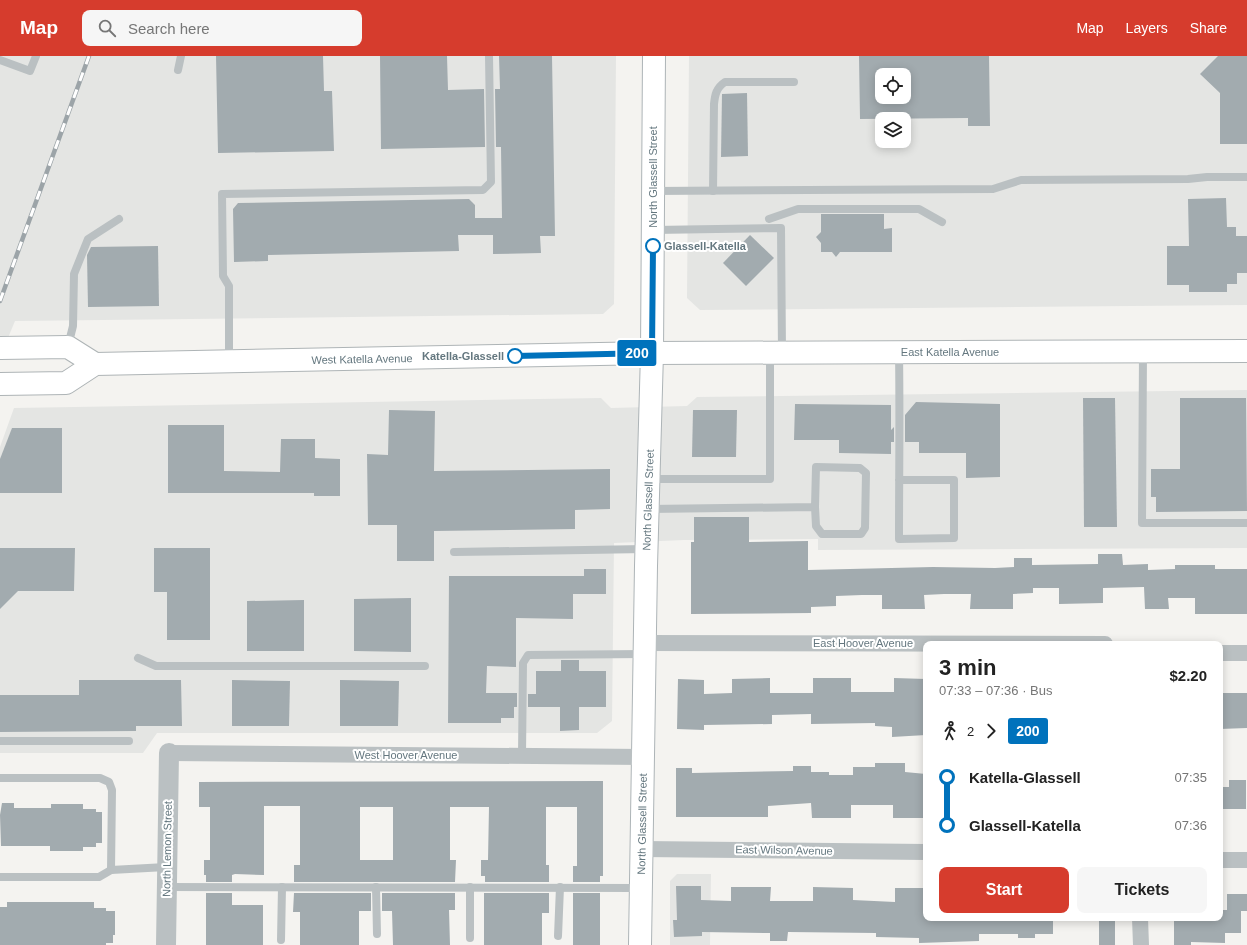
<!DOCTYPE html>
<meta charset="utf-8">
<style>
:root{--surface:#fff;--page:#f6f6f6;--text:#222;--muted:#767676;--accent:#d63c2d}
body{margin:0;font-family:Arial,sans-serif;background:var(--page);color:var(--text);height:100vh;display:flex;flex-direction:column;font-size:15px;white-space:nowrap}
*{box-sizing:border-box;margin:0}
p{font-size:13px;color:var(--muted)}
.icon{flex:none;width:22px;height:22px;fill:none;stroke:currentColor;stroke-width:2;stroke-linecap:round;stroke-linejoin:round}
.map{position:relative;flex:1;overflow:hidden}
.details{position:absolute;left:923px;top:585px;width:300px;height:280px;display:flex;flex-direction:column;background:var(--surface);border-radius:8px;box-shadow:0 2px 10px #0003}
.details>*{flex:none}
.badge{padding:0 8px;border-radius:3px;font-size:14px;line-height:26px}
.buttons{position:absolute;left:875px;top:12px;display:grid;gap:8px}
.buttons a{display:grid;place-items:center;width:36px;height:36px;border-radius:8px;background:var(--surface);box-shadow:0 2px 10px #0003;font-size:20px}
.map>.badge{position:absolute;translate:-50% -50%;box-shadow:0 0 0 2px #fff}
.legs{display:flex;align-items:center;gap:6px;height:44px;padding:0 16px;font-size:13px}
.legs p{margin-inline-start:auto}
.head{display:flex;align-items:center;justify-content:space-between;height:68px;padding:0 16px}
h1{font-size:22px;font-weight:700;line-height:30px}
.action{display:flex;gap:8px;margin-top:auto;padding:8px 16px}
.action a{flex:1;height:46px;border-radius:8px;background:var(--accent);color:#fff;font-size:16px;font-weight:700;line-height:46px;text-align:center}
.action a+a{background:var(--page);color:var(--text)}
ul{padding:0 16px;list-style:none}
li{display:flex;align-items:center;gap:14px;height:48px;font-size:15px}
li i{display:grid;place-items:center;width:6px;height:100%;margin:0 5px;background:currentColor}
li i::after{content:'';width:10px;height:10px;margin:-5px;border:3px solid;border-radius:50%;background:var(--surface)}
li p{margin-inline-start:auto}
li:first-child i{background:linear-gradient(#0000 50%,currentColor 0)}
li:last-child i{background:linear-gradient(currentColor 50%,#0000 0)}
header{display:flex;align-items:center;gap:24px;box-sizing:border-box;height:56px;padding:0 20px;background:var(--accent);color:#fff}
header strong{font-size:19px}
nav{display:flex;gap:22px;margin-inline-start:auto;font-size:14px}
.search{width:280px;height:36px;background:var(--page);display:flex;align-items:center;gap:10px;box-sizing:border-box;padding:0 14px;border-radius:8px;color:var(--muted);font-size:15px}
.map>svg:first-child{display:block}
.built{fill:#e4e5e3;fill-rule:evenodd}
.building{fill:#a2abaf;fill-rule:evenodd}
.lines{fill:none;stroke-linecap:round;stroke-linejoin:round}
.secondary-casing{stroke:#adb4b7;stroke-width:24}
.primary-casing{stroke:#aeb4b6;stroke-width:24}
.service{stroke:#bac0c2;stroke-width:8}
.minor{stroke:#bac0c2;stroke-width:16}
.tertiary{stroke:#bac0c2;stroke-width:20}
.secondary{stroke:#fff;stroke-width:22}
.primary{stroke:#fff;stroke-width:22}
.rail-casing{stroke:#9ca4a8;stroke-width:4.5}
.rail{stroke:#fff;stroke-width:3;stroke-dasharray:9;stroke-linecap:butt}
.line-1-casing{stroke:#fff;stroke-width:9}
.line-1{stroke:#0072bc;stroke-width:6}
.stop-1-dot{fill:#fff;stroke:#0072bc;stroke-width:2}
.labels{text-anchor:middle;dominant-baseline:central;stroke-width:4;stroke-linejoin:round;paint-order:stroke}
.street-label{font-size:11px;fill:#64777f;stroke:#fff}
.stop-label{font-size:11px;font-weight:bold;fill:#64777f;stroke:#fff;text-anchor:start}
</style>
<header>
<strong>Map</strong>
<div class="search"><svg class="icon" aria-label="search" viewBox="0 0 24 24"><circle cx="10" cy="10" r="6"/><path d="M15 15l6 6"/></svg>Search here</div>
<nav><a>Map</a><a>Layers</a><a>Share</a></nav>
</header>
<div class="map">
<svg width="1247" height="889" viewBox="0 0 1247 889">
<rect width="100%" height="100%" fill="#f4f3f0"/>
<!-- built -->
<g class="built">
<polygon points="0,0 616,0 614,248 603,258 15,265 0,301"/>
<path d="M689,0h558v249l-547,5 -13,-12zM882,19h22v22h-22zM882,63h22v22h-22z"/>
<polygon points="1247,334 1247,492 818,494 818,483 684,484 614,487 612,665 597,677 157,677 143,697 0,697 0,391 14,352 601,342 611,352 687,350 697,341"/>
<polygon points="677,818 711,818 710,889 670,889 670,825"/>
</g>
<!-- building -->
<g class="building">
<polygon points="216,0 323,0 324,35 332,35 334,95 218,97"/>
<polygon points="380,0 447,0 448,34 484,33 485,91 381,93"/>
<polygon points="499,0 552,0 555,180 540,180 541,197 493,198 493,179 458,179 459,195 268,199 268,205 234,206 233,153 238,147 469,143 475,149 475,162 502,162 501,91 496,91 495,33 500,33"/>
<path d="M859,0h130l1,70h-22v-8l-108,1zM882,19h22v22h-22z"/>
<polygon points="1218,0 1247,0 1247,88 1220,88 1220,37 1200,18"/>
<polygon points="747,37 748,100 721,101 722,38"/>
<polygon points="1226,142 1227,171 1236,171 1236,180 1247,180 1247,217 1237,217 1237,228 1227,228 1227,236 1189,236 1189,229 1167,229 1167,190 1189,190 1188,143"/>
<polygon points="821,158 884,158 884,173 892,172 892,196 840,196 836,201 832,196 821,196 821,187 816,181 821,176"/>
<polygon points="750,179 774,202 746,230 723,207"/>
<polygon points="158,190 159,250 88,251 87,199 91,191"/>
<polygon points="1083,342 1115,342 1117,471 1084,471"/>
<polygon points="1180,342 1246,342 1247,455 1156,456 1156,441 1151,441 1151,413 1180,413"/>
<polygon points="916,346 1000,348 1000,421 966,422 966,397 919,397 919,386 905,386 905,359"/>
<polygon points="795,348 891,349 891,374 894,371 894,386 891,386 891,398 839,397 839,384 794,384"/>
<polygon points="389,354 435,355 434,415 610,413 610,453 575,454 575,473 434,475 434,505 397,505 397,469 368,469 367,398 388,399"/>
<polygon points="693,354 737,354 736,401 692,401"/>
<polygon points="168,369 224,369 224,415 280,416 281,383 315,383 315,402 340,403 340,440 314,440 314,437 168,437"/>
<polygon points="12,372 62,372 62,437 0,437 0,403"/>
<polygon points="694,461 749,461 749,486 808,485 808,514 933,511 995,512 1014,511 1014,502 1032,502 1032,509 1098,508 1098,498 1122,498 1123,509 1148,508 1148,514 1175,513 1175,509 1215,509 1215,513 1247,513 1247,558 1195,558 1195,542 1168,542 1169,553 1145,553 1144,531 1103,532 1103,547 1059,548 1059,532 1033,532 1033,537 1013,538 1013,553 970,553 971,538 944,538 924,539 925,553 882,553 882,539 862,539 836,540 836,550 811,551 811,557 691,558 691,486 694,486"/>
<polygon points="0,492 75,492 74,535 18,535 0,553"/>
<polygon points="154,492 210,492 210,584 167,584 167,536 154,536"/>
<polygon points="584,513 606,513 606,538 573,538 573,563 516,562 516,611 487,610 486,637 517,637 517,651 514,651 514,662 501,662 501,667 448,667 449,520 584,520"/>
<polygon points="411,542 411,596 354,595 354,543"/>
<polygon points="304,544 304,595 247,595 247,545"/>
<polygon points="561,604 579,604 579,615 606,615 606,651 579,651 579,674 560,675 560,651 528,651 528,638 536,638 536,615 561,615"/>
<polygon points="770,622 770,637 813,637 813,622 851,622 851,636 894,636 894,622 926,623 926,679 892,681 892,671 875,670 875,667 811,668 811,658 772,659 772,668 704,669 704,674 677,673 678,623 704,624 704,638 732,637 732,623"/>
<polygon points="79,624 181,624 182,670 136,670 136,675 0,676 0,639 79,639"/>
<polygon points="232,624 290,625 289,670 232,670"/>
<polygon points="340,624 399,625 398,670 340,670"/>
<polygon points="1220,637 1247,637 1247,672 1220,673"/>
<polygon points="875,707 905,707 905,716 926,718 926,762 893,762 893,749 851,749 851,762 812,762 811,747 768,750 768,761 676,761 676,712 692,712 692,717 793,715 793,710 811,710 811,716 829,716 829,719 853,719 853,711 875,711"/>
<polygon points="1229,724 1246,724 1246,753 1220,753 1220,731 1229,731"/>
<path d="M603,725v95h-3v6h-27v-16h4v-59h-31v58h3v17h-64v-6h-4v-16h7l1,-53h-39v53h6l-1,22h-161v-17h6v-59h-36v69l-29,-1 -3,1v7h-26v-7h-2v-15h6v-53h-11v-25zM360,751h33v53h-33z"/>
<polygon points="2,747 14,747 14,752 51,752 51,748 83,748 83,753 96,753 96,756 102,756 102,787 96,787 96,791 83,791 83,795 50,795 50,790 1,790 0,759"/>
<polygon points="676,830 701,830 701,844 731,845 731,831 771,831 770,845 813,845 813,831 853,832 853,844 895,846 895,832 926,832 926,862 1053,862 1053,878 1035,878 1035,882 1018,882 1018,878 979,878 979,885 919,887 919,882 876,881 876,877 788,876 787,885 770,885 770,877 702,876 702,880 674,881 673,864 677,864"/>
<polygon points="206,837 232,837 232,849 263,849 263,889 206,889"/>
<polygon points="294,837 371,837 371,855 359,855 359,889 300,889 300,856 293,856"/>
<polygon points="382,837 455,837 455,854 449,854 450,889 393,889 392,855 382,855"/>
<polygon points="484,837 549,837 549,857 542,857 542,889 484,889"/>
<rect x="573" y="837" width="27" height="52"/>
<polygon points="1227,838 1247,838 1247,855 1241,855 1241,877 1225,877 1225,887 1191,886 1191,889 1174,889 1174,862 1220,862 1220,854 1227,854"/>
<polygon points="7,846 94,846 94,852 106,852 106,855 115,855 115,879 113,879 113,887 106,887 106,889 0,889 0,851 7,851"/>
<rect x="1099" y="862" width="16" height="27"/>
</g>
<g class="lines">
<!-- secondary casing -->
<g class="secondary-casing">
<polyline id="secondary" points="640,889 646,510 652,297 654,0"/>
</g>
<!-- primary casing -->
<g class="primary-casing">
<g id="primary">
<polyline points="0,292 68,291 95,308"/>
<polyline points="0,328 66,327 95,308 652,297 1247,295"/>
</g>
</g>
<!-- service -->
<g class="service">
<polyline points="0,4 30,15 36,0"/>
<polyline points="178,14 181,0"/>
<polyline points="653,135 993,133 1021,124 1188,123 1207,121 1247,121"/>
<path d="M713,135l1,-87c1,-9 2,-16 11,-22h69"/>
<polyline points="769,163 798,153 919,153 942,166"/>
<polyline points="654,174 781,172 782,296"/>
<polyline points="68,290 73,270 74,218 88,183 119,163"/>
<polyline points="1143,296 1142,467 1247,467"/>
<path d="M899,297c1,62 0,124 0,186l55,-1v-58h-55"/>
<polyline points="229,305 229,230 223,220 222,138 483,134 491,126 489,0"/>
<polyline points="649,423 770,423 770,297"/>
<polyline points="648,453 815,451 816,411 860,412 866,417 865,472 861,478 822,478 816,470 815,451"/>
<polyline points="454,496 646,493"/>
<polyline points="138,602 156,610 425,610"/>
<polyline points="0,685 129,685"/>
<polyline points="522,699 523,607 528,599 644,598"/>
<polyline points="0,722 100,722 109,726 112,734 111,814"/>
<polyline points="0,821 99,821 111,814 166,811"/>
<polyline points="166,831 641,832"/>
<polyline points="376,831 377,878"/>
<polyline points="558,880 560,831"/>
<polyline points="470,882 470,831"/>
<polyline points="281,884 282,831"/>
</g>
<!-- minor -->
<g class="minor">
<polyline points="645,587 1105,588"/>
<polyline points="1220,597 1247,597"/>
<polyline points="169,697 643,701"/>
<polyline points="642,793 926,796"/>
<polyline points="1220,804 1247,804"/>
<polyline points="1140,862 1141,889"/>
</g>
<!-- tertiary -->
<polyline class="tertiary" points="166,889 169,697"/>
<!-- secondary -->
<use href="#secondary" class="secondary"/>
<!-- primary -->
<use href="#primary" class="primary"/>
<!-- rail casing -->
<g class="rail-casing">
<polyline id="rail" points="0,245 89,0"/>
</g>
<!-- rail -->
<use href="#rail" class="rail"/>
</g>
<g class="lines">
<!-- line-1 casing -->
<g class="line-1-casing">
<polyline id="line-1" points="515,300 652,297 653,190"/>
</g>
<!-- line-1 -->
<use href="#line-1" class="line-1"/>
</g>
<!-- markers -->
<g class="stop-1-dot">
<circle cx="653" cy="190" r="7"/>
<circle cx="515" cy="300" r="7"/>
</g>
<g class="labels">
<!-- street labels -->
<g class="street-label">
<text transform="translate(653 121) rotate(-90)">North Glassell Street</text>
<text x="950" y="296">East Katella Avenue</text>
<text transform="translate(362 303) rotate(-1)">West Katella Avenue</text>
<text transform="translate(648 444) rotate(-88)">North Glassell Street</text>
<text x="863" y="587">East Hoover Avenue</text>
<text x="406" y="699">West Hoover Avenue</text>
<text transform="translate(642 768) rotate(-89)">North Glassell Street</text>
<text transform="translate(167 793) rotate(-89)">North Lemon Street</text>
<text transform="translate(784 794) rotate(1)">East Wilson Avenue</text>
</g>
<!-- stop labels -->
<g class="stop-label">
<text x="664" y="190">Glassell-Katella</text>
<text x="504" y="300" text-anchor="end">Katella-Glassell</text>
</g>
</g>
</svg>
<div class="buttons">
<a><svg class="icon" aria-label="locate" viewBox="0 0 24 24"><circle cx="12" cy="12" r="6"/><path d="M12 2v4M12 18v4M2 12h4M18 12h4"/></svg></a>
<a><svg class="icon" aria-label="layers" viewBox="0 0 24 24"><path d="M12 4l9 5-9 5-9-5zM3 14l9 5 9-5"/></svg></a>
</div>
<b class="badge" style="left:637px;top:297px;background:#0072bc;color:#fff">200</b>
<section class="details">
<div class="head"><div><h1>3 min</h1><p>07:33 – 07:36 · Bus</p></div><b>$2.20</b></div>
<div class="legs"><svg class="icon" aria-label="walk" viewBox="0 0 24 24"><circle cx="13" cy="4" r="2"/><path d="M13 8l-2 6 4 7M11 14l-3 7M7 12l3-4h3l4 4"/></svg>2<svg class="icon" aria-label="forward" viewBox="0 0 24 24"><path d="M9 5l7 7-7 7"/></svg><b class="badge" style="background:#0072bc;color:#fff">200</b></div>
<ul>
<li><i style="color:#0072bc"></i><b>Katella-Glassell</b><p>07:35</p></li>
<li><i style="color:#0072bc"></i><b>Glassell-Katella</b><p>07:36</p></li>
</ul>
<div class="action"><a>Start</a><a>Tickets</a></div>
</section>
</div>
